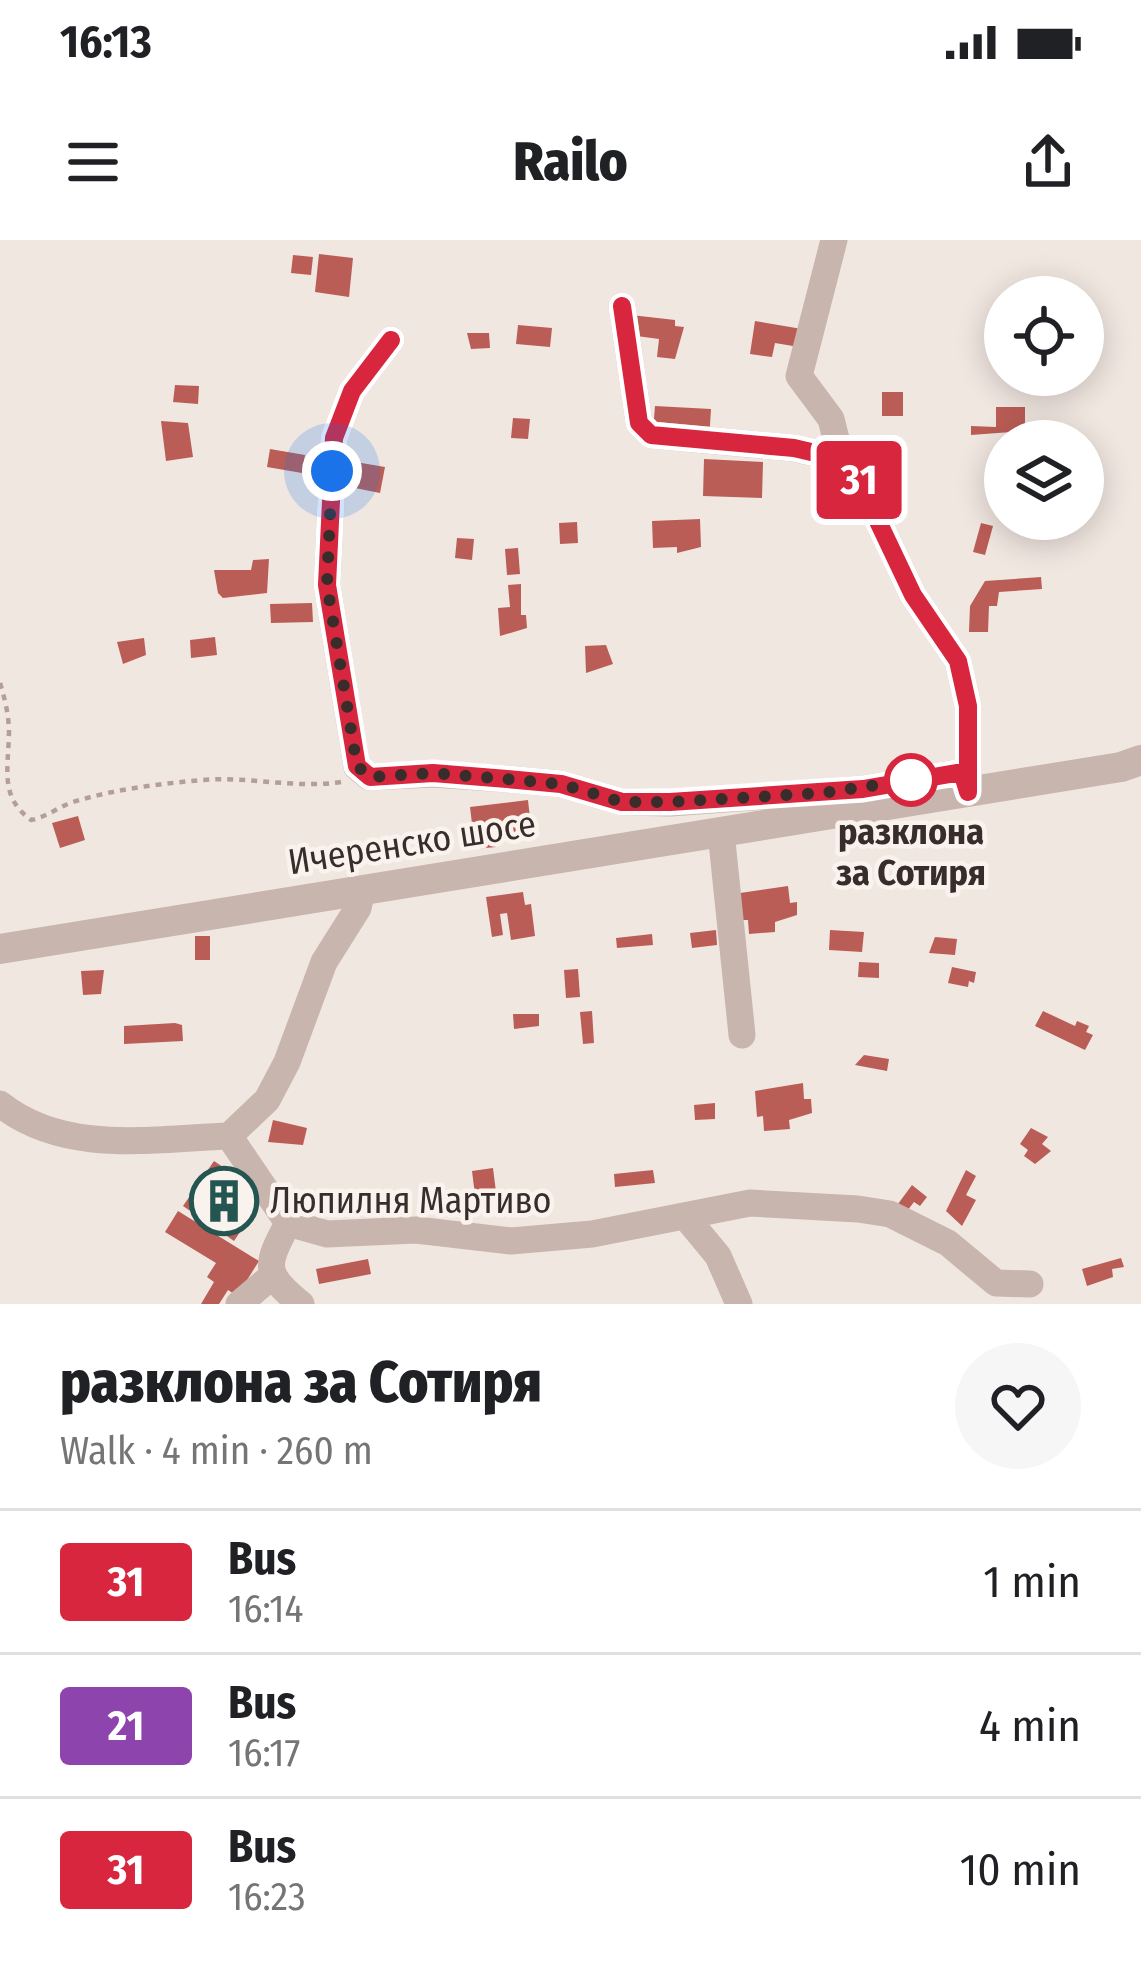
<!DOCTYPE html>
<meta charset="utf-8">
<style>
:root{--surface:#fff;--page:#f6f6f6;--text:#202124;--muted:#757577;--line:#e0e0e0}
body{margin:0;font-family:"Fira Sans Condensed",sans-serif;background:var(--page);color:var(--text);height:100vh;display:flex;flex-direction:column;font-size:45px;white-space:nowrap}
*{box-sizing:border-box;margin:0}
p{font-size:39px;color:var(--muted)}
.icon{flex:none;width:66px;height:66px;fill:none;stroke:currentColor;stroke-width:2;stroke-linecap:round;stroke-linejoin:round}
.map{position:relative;height:1064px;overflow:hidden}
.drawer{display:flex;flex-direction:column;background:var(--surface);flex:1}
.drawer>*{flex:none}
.badge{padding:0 24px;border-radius:9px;font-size:42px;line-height:78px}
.controls{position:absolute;left:984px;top:36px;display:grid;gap:24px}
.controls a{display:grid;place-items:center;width:120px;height:120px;border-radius:50%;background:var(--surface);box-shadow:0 6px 30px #0003;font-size:60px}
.you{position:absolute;width:60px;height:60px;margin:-30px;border:9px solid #fff;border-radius:50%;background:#1a73e8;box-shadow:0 0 0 18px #1a73e833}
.map>.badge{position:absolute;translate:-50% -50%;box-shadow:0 0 0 6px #fff}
.round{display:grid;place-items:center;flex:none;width:126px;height:126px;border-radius:63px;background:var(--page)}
.summary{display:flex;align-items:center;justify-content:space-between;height:204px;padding:0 60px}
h1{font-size:57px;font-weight:800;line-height:90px}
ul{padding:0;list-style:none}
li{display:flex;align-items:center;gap:36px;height:144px;padding:0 60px;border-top:3px solid var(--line)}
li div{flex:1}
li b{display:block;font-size:45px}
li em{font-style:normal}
li .badge{min-width:132px;font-weight:700;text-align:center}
.status{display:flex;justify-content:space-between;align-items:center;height:84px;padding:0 60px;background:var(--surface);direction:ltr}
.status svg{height:33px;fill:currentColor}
header{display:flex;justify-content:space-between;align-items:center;height:156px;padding:0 60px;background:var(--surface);font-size:54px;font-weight:800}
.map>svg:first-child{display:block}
.building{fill:#ba5d56}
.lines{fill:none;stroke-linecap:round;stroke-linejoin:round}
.path{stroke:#b49f98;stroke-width:4.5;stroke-dasharray:6 6;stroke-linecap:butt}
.minor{stroke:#c8b5ae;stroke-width:27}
.tertiary{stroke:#c8b5ae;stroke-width:30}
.line-casing{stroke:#fff;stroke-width:27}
.line{stroke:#d7263d;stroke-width:18}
.walk{stroke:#382d2b;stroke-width:12;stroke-dasharray:0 21.6}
.stop-dot{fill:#fff;stroke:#d7263d;stroke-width:6}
.labels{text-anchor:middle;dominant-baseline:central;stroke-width:9;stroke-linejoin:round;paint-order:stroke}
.stop-label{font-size:36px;font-weight:bold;fill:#382d2b;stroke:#f9f2ed}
.street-label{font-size:36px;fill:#382d2b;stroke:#f9f2ed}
.poi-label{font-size:36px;fill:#382d2b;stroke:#f9f2ed;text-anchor:start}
</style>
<div class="status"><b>16:13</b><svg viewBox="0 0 49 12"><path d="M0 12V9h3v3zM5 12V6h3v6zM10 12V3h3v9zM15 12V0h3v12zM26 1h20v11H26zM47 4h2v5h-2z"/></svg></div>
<header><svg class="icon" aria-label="menu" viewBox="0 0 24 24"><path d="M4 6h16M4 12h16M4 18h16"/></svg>Railo<svg class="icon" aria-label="share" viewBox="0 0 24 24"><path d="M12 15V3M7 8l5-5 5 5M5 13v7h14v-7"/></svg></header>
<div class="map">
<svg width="1141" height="1064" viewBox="0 0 1141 1064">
<rect width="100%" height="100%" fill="#f1e7e1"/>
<!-- building -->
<g class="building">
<polygon points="319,14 353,18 349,57 315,52"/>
<polygon points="293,15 313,17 311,35 291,33"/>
<polygon points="631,75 675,80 675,86 684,87 675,119 657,117 659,99 629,95"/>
<polygon points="755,81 802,89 799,107 775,103 772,117 750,114"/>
<polygon points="518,85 552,88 550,107 516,104"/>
<polygon points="467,93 489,93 490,108 471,109"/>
<polygon points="175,145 199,146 198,164 173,162"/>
<rect x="882" y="152" width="21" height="24"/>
<polygon points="655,166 711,169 709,201 653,191"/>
<polygon points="996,167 1025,167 1025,191 971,195 971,186 996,187"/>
<polygon points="513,178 530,179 528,199 511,198"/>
<polygon points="161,181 188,183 193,217 166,221"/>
<polygon points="270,209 305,215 302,233 267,227"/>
<polygon points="338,219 385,227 380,253 355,248 358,229 337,226"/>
<polygon points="704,219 763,222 762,258 703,256"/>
<polygon points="700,279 701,307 677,313 677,307 653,308 652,281"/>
<polygon points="577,282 578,303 560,304 559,283"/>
<polygon points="981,283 993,286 985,315 973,312"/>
<polygon points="457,298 474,299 472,320 455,318"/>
<polygon points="518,308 520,334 507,335 505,309"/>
<polygon points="269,319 267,353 223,358 218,353 214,330 251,330 253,320"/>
<polygon points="1041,337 1042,349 999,352 997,366 989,366 988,392 969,392 970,366 985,341"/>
<polygon points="521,344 521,375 526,375 527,388 500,396 498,368 510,367 508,345"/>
<polygon points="312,363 313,382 271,383 270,364"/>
<polygon points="215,397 217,415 191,418 190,400"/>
<polygon points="144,398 146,415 123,424 117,402"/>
<polygon points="606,405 613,424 586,433 585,406"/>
<polygon points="528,560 530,578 515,580 517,594 495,596 496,607 475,609 470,567"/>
<polygon points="78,576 85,600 60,608 52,583"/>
<polygon points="788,646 790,663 797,662 797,675 775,682 775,692 749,694 748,680 742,680 740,653"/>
<polygon points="523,652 525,665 531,664 535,696 511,700 507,673 500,674 503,695 492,697 486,657"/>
<polygon points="716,690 717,705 692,708 690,693"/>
<polygon points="830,690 864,692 862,712 829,710"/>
<polygon points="652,694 653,705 617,708 616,698"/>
<rect x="195" y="696" width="15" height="24"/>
<polygon points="935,697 957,699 955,715 929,713"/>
<polygon points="859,722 879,723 879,738 858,737"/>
<polygon points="952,727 976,732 974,743 969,741 968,747 948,743"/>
<polygon points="578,729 580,757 566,758 564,730"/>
<polygon points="104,730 101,754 83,755 81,731"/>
<polygon points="592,771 594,803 583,804 580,772"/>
<polygon points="1043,771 1075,786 1077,781 1089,786 1086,792 1093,795 1085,810 1035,786"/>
<polygon points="513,774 539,774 539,786 514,789"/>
<polygon points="175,783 182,785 183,801 124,804 124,786"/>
<polygon points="864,815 889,819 887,831 855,825"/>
<polygon points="803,843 804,859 811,859 812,873 789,880 790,889 764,891 763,876 757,877 755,851"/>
<polygon points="715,863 715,879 695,880 694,865"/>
<polygon points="273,880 307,888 303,905 268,902"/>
<polygon points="1031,888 1048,897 1042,904 1051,911 1035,924 1024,916 1028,910 1020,904"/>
<polygon points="214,921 265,955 234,1001 183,966"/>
<polygon points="493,928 496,952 475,955 472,931"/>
<polygon points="653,930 655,943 615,947 614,934"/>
<polygon points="966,930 976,936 966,955 976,960 962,986 946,971"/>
<polygon points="912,945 927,957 920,966 914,962 904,975 895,968"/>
<polygon points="178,971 259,1021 237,1056 228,1050 219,1064 201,1064 214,1042 207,1037 216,1023 165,992"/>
<polygon points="1121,1018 1124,1027 1112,1029 1113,1037 1087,1046 1082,1029"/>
<polygon points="368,1019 371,1034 319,1044 316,1029"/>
</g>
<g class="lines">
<!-- path -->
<path class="path" d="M0,443c5,16 9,33 9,50 -1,39 -9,64 22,87 16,-3 27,-13 42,-18 42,-13 86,-18 129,-22 47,-4 93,9 139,2"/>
<!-- minor -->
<g class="minor">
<polyline points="834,0 799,136 831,179 841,219"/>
<polyline points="622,66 639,183 651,195 793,208 841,219 857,237 913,355 958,421 968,466 968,547"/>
<polyline points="391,100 352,151 334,198 327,345 357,527 369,537 433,534 507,539 561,544 622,562 670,563 863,549 962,532 968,552"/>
<polyline points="721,592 742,795"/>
<path d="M0,864c64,51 152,35 229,32l38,-36 20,-38 37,-100 34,-54 4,-18"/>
<polyline points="229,896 288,983 327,994 416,990 511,1001 592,994 750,963 858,969 890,974 948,1003 996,1043 1030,1044"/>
<polyline points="685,976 718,1016 739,1064"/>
<path d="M288,983c-22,42 -26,50 13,81"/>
<polyline points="239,1064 272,1036"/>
</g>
<!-- tertiary -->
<polyline class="tertiary" points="0,709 1121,527 1141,520"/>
</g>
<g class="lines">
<!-- line casing -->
<g class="line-casing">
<polyline id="line" points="391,100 352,151 334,198 327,345 357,526 370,537 433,533 507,539 561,544 622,562 670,562 863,549 962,532 968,552 968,466 958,421 913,355 857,237 841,219 794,208 651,195 639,183 622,66"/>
</g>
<!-- line -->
<use href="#line" class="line"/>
<!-- walk -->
<polyline class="walk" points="332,231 327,345 357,526 370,537 433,533 507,539 561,544 622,562 670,562 822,553 911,540"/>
</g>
<!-- icons -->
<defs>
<g id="building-ring" transform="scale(3.45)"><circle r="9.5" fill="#f9f2ed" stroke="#255551" stroke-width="1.5"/><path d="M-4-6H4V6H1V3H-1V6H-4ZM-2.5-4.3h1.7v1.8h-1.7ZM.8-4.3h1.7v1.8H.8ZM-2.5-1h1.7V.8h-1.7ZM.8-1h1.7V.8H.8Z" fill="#255551"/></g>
</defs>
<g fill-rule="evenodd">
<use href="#building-ring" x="224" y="961"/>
</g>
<!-- markers -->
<circle class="stop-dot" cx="911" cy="540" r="24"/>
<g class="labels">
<!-- stop labels -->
<g class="stop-label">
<text x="911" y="592">разклона<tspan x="911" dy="41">за Сотиря</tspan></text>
</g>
<!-- street labels -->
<g class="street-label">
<text transform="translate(412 603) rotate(-9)">Ичеренско шосе</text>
</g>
<!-- poi labels -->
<g class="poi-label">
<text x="270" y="961">Люпилня Мартиво</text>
</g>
</g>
</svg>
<div class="controls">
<a><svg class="icon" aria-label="locate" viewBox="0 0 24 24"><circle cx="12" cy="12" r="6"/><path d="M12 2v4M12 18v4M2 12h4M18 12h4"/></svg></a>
<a><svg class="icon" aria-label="layers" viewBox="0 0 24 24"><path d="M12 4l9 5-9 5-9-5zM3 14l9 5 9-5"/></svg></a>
</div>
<div class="you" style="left:332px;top:231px"></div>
<b class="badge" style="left:859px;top:240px;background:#d7263d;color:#fff">31</b>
</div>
<section class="drawer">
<div class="summary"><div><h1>разклона за Сотиря</h1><p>Walk · 4 min · 260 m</p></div><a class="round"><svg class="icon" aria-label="heart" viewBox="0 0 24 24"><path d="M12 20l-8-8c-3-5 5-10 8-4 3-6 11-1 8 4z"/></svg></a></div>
<ul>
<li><span class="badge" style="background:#d7263d;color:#fff">31</span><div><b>Bus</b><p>16:14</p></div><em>1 min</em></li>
<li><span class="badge" style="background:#8e44ad;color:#fff">21</span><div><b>Bus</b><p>16:17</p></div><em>4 min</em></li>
<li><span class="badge" style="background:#d7263d;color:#fff">31</span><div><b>Bus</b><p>16:23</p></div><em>10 min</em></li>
</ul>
</section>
